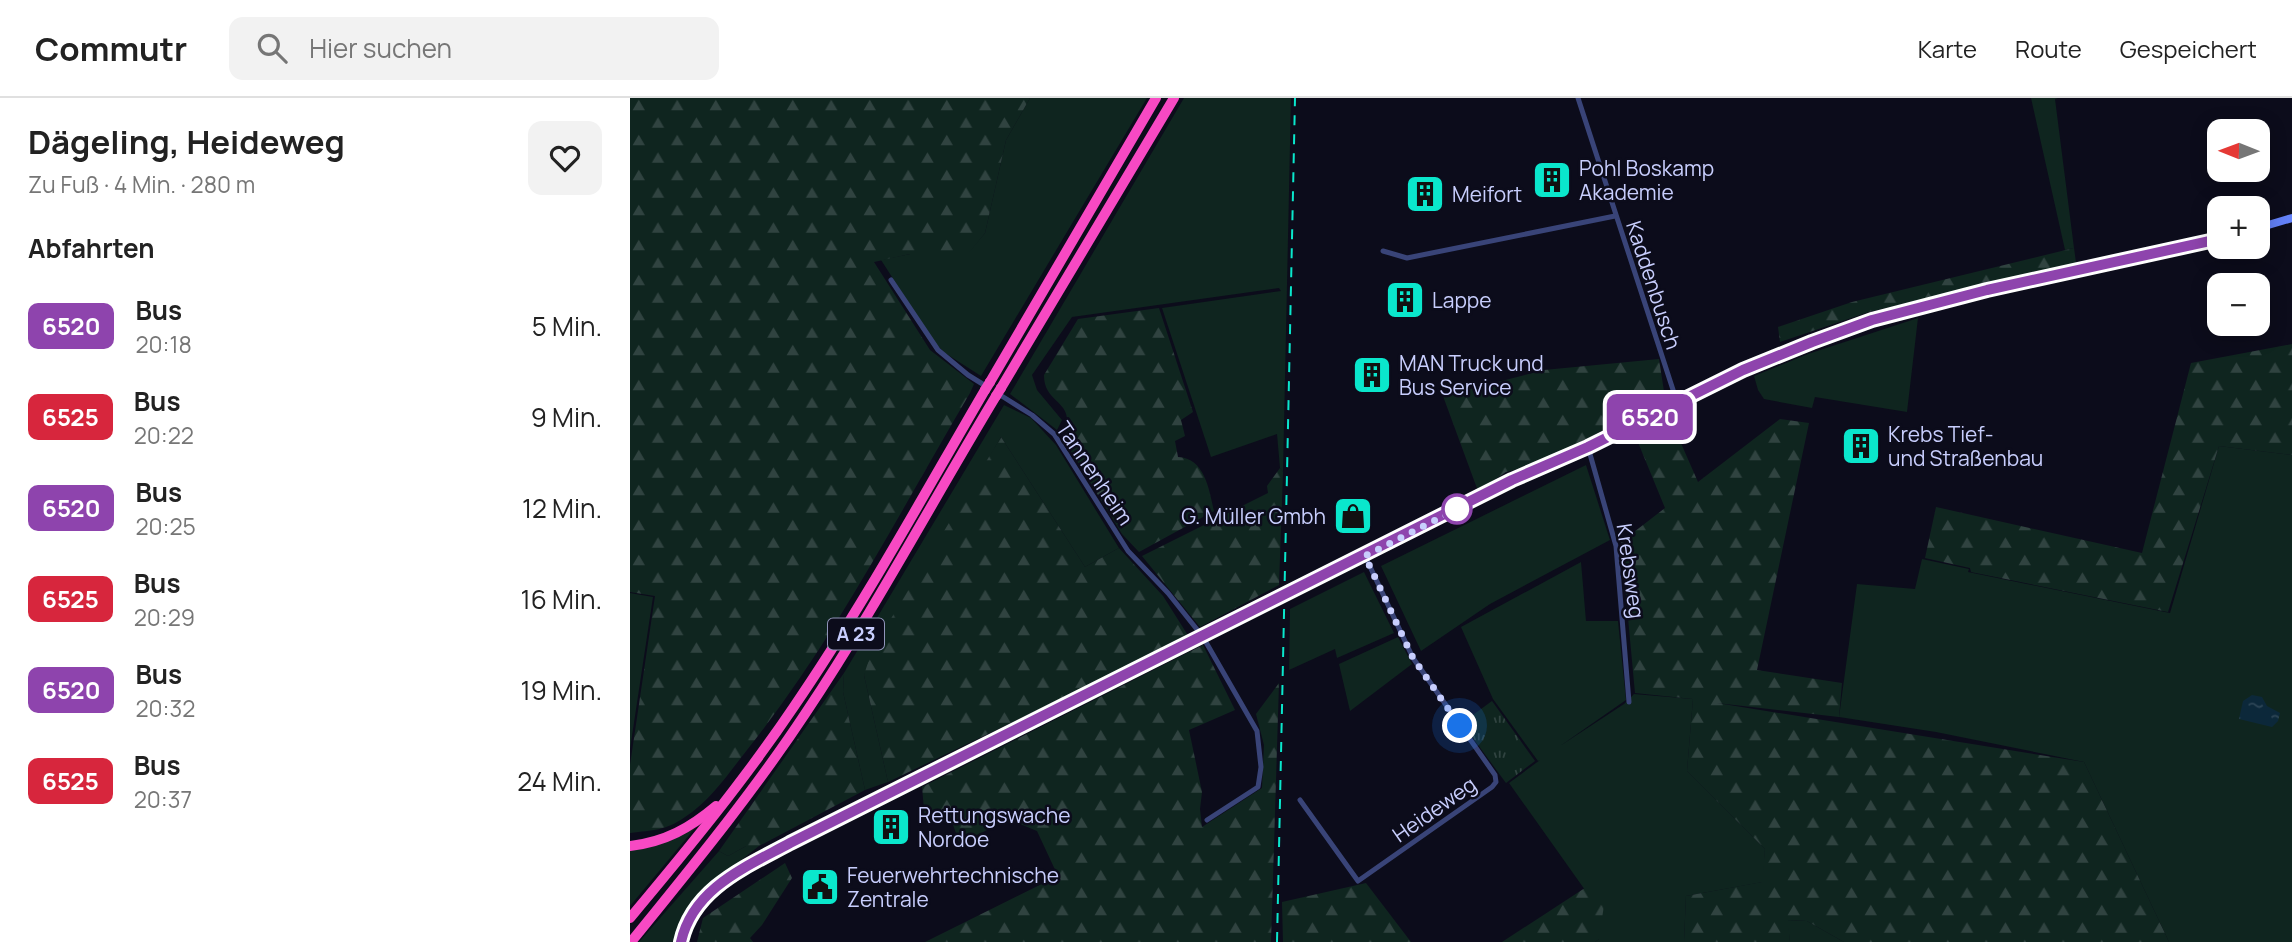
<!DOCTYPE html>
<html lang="de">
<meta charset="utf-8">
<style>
:root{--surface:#fff;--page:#f2f2f2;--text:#222;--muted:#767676;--line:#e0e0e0}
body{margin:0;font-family:Manrope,sans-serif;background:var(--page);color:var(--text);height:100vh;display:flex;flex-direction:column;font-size:26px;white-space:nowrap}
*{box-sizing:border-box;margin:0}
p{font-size:23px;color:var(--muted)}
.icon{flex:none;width:38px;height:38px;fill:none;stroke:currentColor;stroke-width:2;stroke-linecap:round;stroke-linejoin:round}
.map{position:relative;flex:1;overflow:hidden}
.drawer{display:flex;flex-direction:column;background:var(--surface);width:630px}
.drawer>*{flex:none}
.badge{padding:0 14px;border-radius:10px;font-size:24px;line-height:46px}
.needle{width:46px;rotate:271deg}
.buttons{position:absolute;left:1577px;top:21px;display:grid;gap:14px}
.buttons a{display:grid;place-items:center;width:63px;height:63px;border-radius:14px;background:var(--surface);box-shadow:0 4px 18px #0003;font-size:35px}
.you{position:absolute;width:35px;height:35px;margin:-18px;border:5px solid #fff;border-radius:50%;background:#1a73e8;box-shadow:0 0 0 10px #1a73e833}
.map>.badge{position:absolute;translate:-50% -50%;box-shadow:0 0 0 4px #fff}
h2{padding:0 28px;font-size:26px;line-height:63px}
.round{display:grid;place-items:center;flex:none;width:74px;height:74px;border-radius:14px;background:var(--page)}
.headline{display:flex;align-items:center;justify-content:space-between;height:119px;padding:0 28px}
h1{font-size:33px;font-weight:700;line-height:52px}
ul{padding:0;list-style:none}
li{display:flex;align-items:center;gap:21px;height:91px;padding:0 28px}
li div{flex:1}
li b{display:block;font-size:26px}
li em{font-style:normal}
li .badge{min-width:77px;font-weight:700;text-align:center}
header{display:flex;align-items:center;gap:42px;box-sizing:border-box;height:98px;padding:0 35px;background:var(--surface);border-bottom:2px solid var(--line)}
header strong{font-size:33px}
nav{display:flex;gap:38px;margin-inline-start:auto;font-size:24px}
.search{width:490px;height:63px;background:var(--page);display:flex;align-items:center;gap:18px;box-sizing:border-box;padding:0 24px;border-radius:14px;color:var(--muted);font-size:26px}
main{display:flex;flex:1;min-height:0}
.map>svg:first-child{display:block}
.green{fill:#0f251f}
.forest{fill:url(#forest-firs)}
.park{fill:url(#park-tufts)}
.water{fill:url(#water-ripples)}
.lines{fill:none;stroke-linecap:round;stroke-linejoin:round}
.street{stroke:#394478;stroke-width:5}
.secondary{stroke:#6381f8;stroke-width:8}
.highway{stroke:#f749c3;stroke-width:10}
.rail{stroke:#0ae7cc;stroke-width:2;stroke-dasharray:10 9;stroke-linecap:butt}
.secondary-bridge{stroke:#6381f8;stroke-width:8}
.highway-bridge{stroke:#f749c3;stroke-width:10}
.line-casing{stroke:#fff;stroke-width:16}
.line{stroke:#8e44ad;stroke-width:10}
.walk{stroke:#c8cefd;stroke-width:7;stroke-dasharray:0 12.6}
.stop-dot{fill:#fff;stroke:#8e44ad;stroke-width:3.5}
.labels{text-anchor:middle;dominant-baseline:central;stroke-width:5;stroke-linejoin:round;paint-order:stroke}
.shield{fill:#0c0c1b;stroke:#9094b9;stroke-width:2}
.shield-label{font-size:19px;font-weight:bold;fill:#c8cefd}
.poi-label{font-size:21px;fill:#c8cefd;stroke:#0c0c1b;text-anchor:start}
.street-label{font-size:21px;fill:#c8cefd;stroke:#0c0c1b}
</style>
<header>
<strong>Commutr</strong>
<div class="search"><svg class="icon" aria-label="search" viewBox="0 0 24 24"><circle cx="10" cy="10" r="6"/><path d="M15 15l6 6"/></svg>Hier suchen</div>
<nav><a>Karte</a><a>Route</a><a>Gespeichert</a></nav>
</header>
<main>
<section class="drawer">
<div class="headline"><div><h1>Dägeling, Heideweg</h1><p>Zu Fuß · 4 Min. · 280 m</p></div><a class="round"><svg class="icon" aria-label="heart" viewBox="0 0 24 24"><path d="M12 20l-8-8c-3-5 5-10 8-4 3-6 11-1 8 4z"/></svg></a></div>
<h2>Abfahrten</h2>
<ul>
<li><span class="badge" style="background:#8e44ad;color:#fff">6520</span><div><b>Bus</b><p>20:18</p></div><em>5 Min.</em></li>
<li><span class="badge" style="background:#d7263d;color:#fff">6525</span><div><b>Bus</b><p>20:22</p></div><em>9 Min.</em></li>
<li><span class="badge" style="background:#8e44ad;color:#fff">6520</span><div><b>Bus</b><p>20:25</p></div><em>12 Min.</em></li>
<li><span class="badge" style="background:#d7263d;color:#fff">6525</span><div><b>Bus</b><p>20:29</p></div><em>16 Min.</em></li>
<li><span class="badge" style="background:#8e44ad;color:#fff">6520</span><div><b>Bus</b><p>20:32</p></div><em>19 Min.</em></li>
<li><span class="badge" style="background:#d7263d;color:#fff">6525</span><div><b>Bus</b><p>20:37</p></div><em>24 Min.</em></li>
</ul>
</section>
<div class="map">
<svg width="1662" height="844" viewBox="0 0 1662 844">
<defs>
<pattern id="forest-firs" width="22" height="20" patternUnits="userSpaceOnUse" patternTransform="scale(1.75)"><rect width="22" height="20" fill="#0f251f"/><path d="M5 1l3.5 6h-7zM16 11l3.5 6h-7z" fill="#304340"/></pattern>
<pattern id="park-tufts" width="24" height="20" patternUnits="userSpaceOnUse" patternTransform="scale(1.75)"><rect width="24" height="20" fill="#0f251f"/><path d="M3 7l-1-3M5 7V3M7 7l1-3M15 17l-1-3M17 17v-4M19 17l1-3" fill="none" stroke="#304340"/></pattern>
<pattern id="water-ripples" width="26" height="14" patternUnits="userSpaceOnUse" patternTransform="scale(1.75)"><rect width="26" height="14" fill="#0c283a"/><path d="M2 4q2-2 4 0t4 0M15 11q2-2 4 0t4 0" fill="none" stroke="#2e4657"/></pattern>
</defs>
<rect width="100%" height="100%" fill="#0c0c1b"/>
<!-- green -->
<g class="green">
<polygon points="400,0 517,0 351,278 315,255 304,244 251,162 280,156 338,155 355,135 376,42"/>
<polygon points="554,0 661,0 653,374 650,370 647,336 581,359 532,210 651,193 649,190 442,219 402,277 407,292 432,322 427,332 380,296"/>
<polygon points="1401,0 1428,0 1425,1 1444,150 1435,152"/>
<polygon points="1288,220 1277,314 1185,299 1182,310 1134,301 1128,292 1124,278 1178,256"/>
<polygon points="374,307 401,320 426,347 489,450 455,469 371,339 234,577 258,684 235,692 213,594 214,575"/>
<polygon points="1589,348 1662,357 1662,844 1539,844 1454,664 1306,634 1209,619 1227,486 1285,491 1292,461 1339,471 1338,474 1540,515"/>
<polygon points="956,367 980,442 860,506 791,553 751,468"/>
<polygon points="951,464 956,523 988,523 996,602 930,648 994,606 1004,596 1063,601 1057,673 1135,751 1133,784 1056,798 1054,844 965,844 969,841 955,792 879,685 910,662 908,663 863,601 831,529"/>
<polygon points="734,474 764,535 707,560 705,551 659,572 660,511"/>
<polygon points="0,495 23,499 0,651"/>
<polygon points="768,539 782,566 720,613 709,566"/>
<path d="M65,730l-65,78v-56c24,-1 44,-12 65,-22z"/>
<path d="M116,748h13c-33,27 -73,52 -83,96h-37l80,-91 9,5z"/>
<polygon points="1157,822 1177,823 1214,844 1160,844"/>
</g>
<!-- forest -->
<g class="forest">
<path d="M0,0h400l-24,42 -21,93 -17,21h-58l-36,8 56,88 44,34 -4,9c-71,120 -136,248 -223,357 -19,24 -36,50 -62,67 -20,14 -32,13 -55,16v-68l25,-169 -25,-4z"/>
<polygon points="1444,150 1446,165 1239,214 1150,244 1148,229 1222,204"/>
<path d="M529,210l34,104 -12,8 4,16 -10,5 3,16c27,1 31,33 36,54l-75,41 -17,-18 -58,-94c14,-43 -20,-33 -20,-65l34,-56z"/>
<polygon points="1662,246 1662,357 1589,348 1538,514 1341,474 1340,470 1295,460 1306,409 1512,455 1561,265"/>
<polygon points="1029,261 1035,300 910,365 876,374 848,393 813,298 914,272"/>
<polygon points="1039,318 1068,384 1150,321 1179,325 1127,572 1212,585 1209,619 1087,605 1454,664 1539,844 1214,844 1177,823 1158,822 1160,844 1054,844 1056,798 1132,784 1135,751 1057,673 1063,601 1005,595 991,444 1035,410 1005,337"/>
<polygon points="371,339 455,469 489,450 533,498 559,539 258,684 234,577 242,552"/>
<polygon points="650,370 653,374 649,487 570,529 512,458 638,395 637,388"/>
<polygon points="573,547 605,612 559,632 572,694 570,711 572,729 632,690 634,647 626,616 649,585 641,844 295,844 428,778 407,733 378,721 330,746 318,713 295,722 292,689"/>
<polygon points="214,575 213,594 235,692 129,748 116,748 98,758 89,753"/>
<polygon points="155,765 162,780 132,827 120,840 123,844 67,844 73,820"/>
<polygon points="964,784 974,807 969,841 965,844 872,844"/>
<polygon points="736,785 781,844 653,844 652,804"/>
</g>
<!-- park -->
<polygon class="park" points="862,603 905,663 876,685 832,625"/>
<!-- water -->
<polygon class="water" points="1622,597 1632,599 1637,608 1650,615 1648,623 1642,629 1609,621 1613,603"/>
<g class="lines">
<!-- street -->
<g class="street">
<polyline points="948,0 1047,304"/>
<polyline points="753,153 777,160 985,118"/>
<polyline points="261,182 308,252 338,277 359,290"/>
<polyline points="367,295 402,317 424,336 498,453 538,495 573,539 627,633 631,669 628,689 577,722"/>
<polyline points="958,349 986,448 999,604"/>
<polyline points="670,702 728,783 862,689 866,684 865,677 783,560 735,458"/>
</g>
<!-- secondary -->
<g class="secondary">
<polyline points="1628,130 1662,120"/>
<polyline points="671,489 882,382 958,349 1113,272 1182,244 1242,222 1303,205 1589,141"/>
<polyline points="51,844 55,829 64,813 78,796 101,777 200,724 647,501"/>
</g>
<!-- highway -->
<g class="highway">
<polyline points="360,284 526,0"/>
<polyline points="371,290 544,0"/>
<path d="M0,748c35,-4 60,-18 86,-40"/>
<path d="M0,820c57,-68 113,-136 163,-210 70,-102 130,-212 192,-318"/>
<path d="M1,844c60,-74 121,-148 174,-228 69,-103 127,-212 191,-318"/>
</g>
<!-- rail -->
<polyline class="rail" points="647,844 665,0"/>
<!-- secondary-bridge -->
<polyline class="secondary-bridge" points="647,501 671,489"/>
<!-- highway-bridge -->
<g class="highway-bridge">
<polyline points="355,292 360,284"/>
<polyline points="366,298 371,290"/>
</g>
</g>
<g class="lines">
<!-- line casing -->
<g class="line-casing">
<path id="line" d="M51,844c12,-54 65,-75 109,-99l722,-363 76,-33 155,-77 69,-28 60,-22 115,-30 232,-51"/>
</g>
<!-- line -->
<use href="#line" class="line"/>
<!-- walk -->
<polyline class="walk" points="827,411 735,458 783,560 830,628"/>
</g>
<!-- icons -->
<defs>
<g id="building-square" transform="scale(2.0125)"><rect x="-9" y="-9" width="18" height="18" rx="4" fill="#0ae7cc" stroke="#0c0c1b"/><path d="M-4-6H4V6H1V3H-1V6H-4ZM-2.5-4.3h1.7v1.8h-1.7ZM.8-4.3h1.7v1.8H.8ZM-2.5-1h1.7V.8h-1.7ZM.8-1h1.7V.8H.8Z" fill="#111"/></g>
<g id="shop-square" transform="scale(2.0125)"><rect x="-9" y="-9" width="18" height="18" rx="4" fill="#0ae7cc" stroke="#0c0c1b"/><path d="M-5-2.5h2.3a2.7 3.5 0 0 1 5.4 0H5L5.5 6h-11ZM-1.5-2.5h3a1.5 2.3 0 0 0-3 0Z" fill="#111"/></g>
<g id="civic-square" transform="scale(2.0125)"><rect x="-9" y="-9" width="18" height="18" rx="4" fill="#0ae7cc" stroke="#0c0c1b"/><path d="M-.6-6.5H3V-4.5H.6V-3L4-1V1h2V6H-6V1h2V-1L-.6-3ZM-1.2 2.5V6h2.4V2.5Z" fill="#111"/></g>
</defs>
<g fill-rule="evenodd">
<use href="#building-square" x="922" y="82"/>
<use href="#building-square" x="795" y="96"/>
<use href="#building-square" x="775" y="202"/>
<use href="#building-square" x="742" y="277"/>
<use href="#building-square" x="1231" y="348"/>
<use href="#shop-square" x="723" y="418"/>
<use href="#building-square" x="261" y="729"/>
<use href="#civic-square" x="190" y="789"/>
</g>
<!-- markers -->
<circle class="stop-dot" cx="827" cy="411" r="14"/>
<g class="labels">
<!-- shield labels -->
<rect class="shield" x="198" y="520.5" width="56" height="31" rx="5"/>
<g class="shield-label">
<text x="226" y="536">A 23</text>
</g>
<!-- poi labels -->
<g class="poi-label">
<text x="949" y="70">Pohl Boskamp<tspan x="949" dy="24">Akademie</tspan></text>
<text x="822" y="96">Meifort</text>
<text x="802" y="202">Lappe</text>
<text x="769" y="265">MAN Truck und<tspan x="769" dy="24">Bus Service</tspan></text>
<text x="1258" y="336">Krebs Tief-<tspan x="1258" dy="24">und Straßenbau</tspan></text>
<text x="696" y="418" text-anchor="end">G. Müller Gmbh</text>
<text x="288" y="717">Rettungswache<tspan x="288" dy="24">Nordoe</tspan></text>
<text x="217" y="777">Feuerwehrtechnische<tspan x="217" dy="24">Zentrale</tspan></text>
</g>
<!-- street labels -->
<g class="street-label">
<text transform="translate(1024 187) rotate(72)">Kaddenbusch</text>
<text transform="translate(465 375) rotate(56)">Tannenheim</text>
<text transform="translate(1001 473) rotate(82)">Krebsweg</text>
<text transform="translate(804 711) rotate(-35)">Heideweg</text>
</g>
</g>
</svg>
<div class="buttons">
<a><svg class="needle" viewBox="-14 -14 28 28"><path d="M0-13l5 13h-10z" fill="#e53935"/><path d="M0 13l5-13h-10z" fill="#767676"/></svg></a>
<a>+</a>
<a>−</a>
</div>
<div class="you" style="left:830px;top:628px"></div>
<b class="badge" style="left:1020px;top:319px;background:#8e44ad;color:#fff">6520</b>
</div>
</main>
